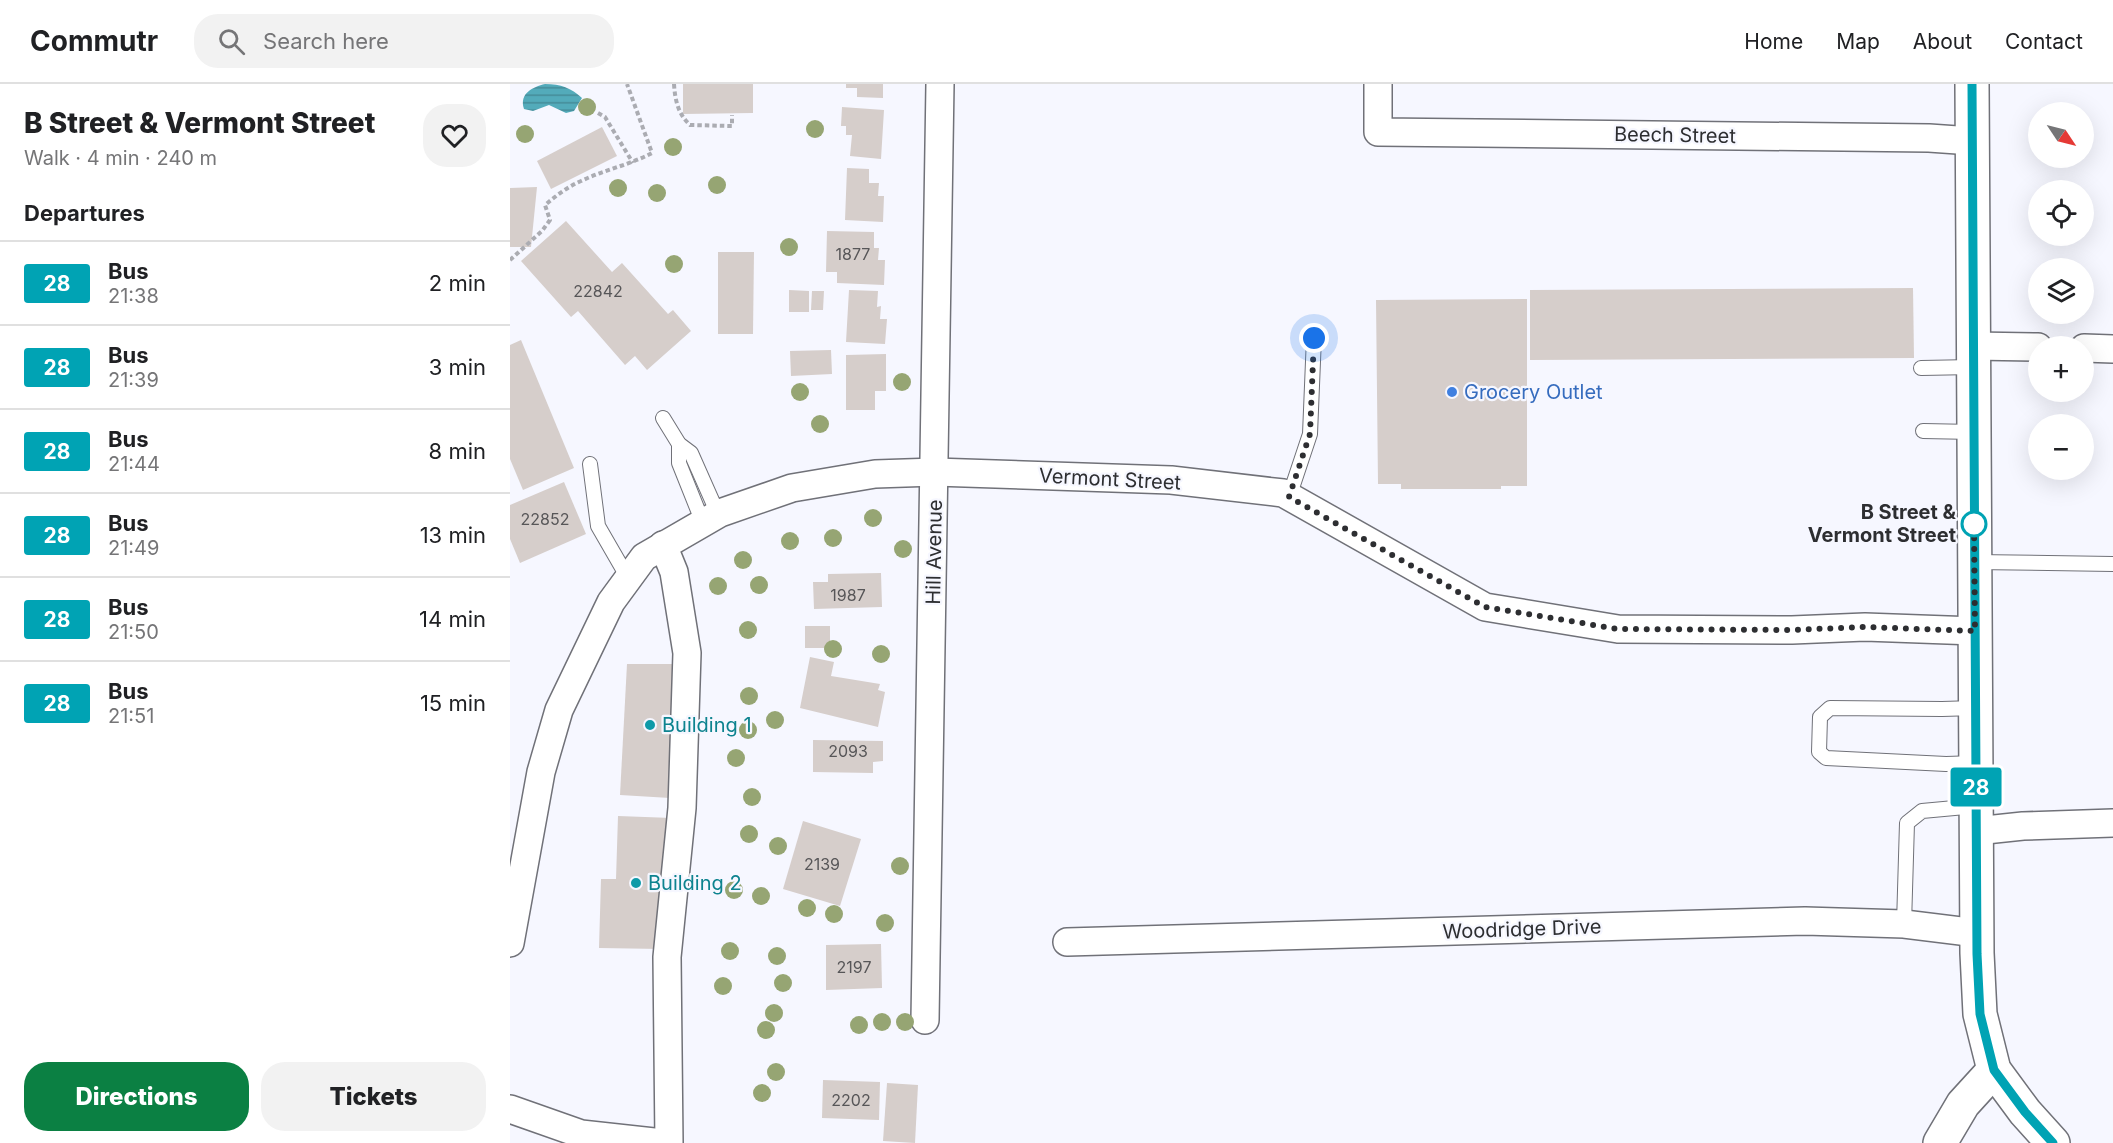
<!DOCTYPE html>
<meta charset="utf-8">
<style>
:root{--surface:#fff;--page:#f2f2f2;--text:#202124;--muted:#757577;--line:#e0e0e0;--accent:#0b8043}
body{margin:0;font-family:Inter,sans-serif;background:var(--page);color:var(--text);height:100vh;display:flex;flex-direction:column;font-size:22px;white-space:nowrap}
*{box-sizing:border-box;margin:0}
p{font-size:20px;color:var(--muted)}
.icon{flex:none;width:33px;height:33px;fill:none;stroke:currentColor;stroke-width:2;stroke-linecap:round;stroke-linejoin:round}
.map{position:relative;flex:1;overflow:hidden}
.drawer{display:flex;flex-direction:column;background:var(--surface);width:510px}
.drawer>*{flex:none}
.badge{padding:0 12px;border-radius:4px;font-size:21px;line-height:39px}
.needle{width:39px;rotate:125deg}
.tools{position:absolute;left:1518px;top:18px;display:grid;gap:12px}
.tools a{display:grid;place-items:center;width:66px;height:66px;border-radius:50%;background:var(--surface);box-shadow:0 6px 24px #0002;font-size:30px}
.you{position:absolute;width:30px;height:30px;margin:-15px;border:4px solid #fff;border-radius:50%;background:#1a73e8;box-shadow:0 0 0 9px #1a73e833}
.map>.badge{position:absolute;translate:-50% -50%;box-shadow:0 0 0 3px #fff}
h2{padding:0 24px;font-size:22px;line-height:54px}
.round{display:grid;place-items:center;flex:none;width:63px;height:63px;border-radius:24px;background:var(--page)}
.head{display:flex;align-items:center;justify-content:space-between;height:102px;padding:0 24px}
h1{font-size:28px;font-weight:800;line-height:45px}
.cta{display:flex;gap:12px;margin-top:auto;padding:12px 24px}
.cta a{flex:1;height:69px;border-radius:24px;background:var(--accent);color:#fff;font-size:24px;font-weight:800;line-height:69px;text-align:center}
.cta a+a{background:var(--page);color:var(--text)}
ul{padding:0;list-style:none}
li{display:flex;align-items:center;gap:18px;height:84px;padding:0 24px;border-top:2px solid var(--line)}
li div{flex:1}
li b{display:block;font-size:22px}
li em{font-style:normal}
li .badge{min-width:66px;font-weight:700;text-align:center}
header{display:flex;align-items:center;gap:36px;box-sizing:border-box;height:84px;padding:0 30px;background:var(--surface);border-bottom:2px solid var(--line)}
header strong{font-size:28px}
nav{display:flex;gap:33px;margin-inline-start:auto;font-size:21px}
.search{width:420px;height:54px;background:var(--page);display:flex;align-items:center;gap:15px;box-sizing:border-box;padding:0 21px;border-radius:24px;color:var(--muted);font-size:22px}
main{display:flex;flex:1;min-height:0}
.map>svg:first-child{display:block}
.water{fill:url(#water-rules)}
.building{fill:#d6cecb}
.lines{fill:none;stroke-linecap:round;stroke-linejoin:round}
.lane-casing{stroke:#707178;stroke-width:16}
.street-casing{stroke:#707178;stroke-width:30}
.secondary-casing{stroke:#707178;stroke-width:36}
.path{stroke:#abacb2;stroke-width:4;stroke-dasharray:4.5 3;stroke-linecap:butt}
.lane{stroke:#fff;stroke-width:14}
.street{stroke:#fff;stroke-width:27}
.secondary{stroke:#fff;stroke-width:33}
.tree{fill:#96a573}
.line-casing{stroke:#fff;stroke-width:14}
.line{stroke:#00a3b4;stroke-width:9}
.walk{stroke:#2d2e31;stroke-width:6;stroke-dasharray:0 10.8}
.shop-dot{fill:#3f7fe0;stroke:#f6f7ff;stroke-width:2}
.stop-dot{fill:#fff;stroke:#00a3b4;stroke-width:3}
.culture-dot{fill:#0f9aa8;stroke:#f6f7ff;stroke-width:2}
.labels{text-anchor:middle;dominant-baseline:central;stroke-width:4.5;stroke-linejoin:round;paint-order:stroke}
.number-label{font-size:16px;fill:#575658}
.street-label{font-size:20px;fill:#2d2e31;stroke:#f6f7ff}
.shop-label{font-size:20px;fill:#366cbe;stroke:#f6f7ff;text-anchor:start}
.stop-label{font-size:20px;font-weight:bold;fill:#2d2e31;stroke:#f6f7ff;text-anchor:end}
.culture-label{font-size:20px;fill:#0d838f;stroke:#f6f7ff;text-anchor:start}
</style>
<header>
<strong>Commutr</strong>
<div class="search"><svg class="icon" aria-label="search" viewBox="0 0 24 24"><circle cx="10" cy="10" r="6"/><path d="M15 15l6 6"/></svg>Search here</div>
<nav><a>Home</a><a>Map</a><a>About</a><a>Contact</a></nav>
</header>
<main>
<section class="drawer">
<div class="head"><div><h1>B Street &amp; Vermont Street</h1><p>Walk · 4 min · 240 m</p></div><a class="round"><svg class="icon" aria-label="heart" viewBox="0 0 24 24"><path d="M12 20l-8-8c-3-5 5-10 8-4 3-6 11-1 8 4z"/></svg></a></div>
<h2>Departures</h2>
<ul>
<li><span class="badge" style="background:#00a3b4;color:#fff">28</span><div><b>Bus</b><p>21:38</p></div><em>2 min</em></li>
<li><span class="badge" style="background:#00a3b4;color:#fff">28</span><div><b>Bus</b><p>21:39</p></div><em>3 min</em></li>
<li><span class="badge" style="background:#00a3b4;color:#fff">28</span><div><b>Bus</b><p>21:44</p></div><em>8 min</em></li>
<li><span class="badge" style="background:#00a3b4;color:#fff">28</span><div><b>Bus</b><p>21:49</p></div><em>13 min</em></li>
<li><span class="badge" style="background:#00a3b4;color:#fff">28</span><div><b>Bus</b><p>21:50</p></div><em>14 min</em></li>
<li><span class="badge" style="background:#00a3b4;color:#fff">28</span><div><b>Bus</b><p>21:51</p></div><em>15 min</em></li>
</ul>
<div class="cta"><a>Directions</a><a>Tickets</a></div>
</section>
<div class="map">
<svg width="1603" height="1059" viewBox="0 0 1603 1059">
<defs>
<pattern id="water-rules" width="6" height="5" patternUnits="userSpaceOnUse" patternTransform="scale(1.5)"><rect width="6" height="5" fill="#53abba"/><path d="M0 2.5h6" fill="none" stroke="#458c98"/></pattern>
</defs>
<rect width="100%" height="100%" fill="#f6f7ff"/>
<!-- water -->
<path class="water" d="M35,0c16,0 26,4 37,14l-8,13 -8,2 -17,-8 -16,6 -9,-2c-5,-16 9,-22 21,-25z"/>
<!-- building -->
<g class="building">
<polygon points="173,0 243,0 243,29 173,30"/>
<polygon points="336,0 373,0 373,14 347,13 347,4 336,4"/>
<polygon points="332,23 374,26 371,75 340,72 342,51 336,51 336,42 331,42"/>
<polygon points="92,43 107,72 41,105 27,77"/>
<polygon points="337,84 359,85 359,99 369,99 368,112 374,112 373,138 335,136"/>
<polygon points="27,103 21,163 0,163 0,104"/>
<polygon points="56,137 102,188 112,179 158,230 163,226 181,247 137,286 125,272 115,281 68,227 61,233 11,177"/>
<polygon points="317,147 364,148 364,164 369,164 368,176 375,176 374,201 327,199 327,188 316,188"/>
<polygon points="208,168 244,168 243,250 208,250"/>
<polygon points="1403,204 1404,274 1020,276 1020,206"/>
<polygon points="279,206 299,207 299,228 279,228"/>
<polygon points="339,206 368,207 367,223 371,222 370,235 377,235 375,260 336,258"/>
<polygon points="302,207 314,207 313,226 301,226"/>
<polygon points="1017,215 1017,402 991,402 991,405 891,405 891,400 868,400 866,216"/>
<polygon points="11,256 64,384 13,406 0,375 0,261"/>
<polygon points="321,266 322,290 281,292 280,267"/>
<polygon points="376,270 376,307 365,307 365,326 336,326 336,271"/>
<polygon points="54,398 76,450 10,479 0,455 0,421"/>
<polygon points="371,489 372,523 304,525 303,498 318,498 318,490"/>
<rect x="295" y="542" width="25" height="22"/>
<polygon points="300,573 324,578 321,592 370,600 368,606 375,608 368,643 290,624"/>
<polygon points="117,580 172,580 160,714 110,711"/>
<polygon points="303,656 373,657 373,677 363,678 363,689 303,688"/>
<polygon points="108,732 162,734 151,865 89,864 91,795 106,795"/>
<polygon points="293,737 351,755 330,822 273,805"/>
<polygon points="371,860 372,904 316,906 316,861"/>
<polygon points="313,996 370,998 369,1036 312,1034"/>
<polygon points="377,999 408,1001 405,1059 373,1057"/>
</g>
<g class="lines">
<!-- lane casing -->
<g class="lane-casing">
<g id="lane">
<polyline points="1411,284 1463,283"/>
<polyline points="153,334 169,360 181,369 208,430"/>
<polyline points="1413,347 1464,348"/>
<polyline points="169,360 169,379 193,439"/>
<polyline points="80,380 88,442 118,494"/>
<polyline points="779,413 800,350 804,253"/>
<polyline points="1464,478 1603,480"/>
<polyline points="1465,624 1432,625 1320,624 1310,633 1309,668 1316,674 1436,680 1466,679"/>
<polyline points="1394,840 1397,739 1412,727 1466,722"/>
</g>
</g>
<!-- street casing -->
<g class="street-casing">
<g id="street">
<polyline points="868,0 868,48 1419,54 1462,57"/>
<polyline points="1463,262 1528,263"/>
<polyline points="1574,264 1603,265"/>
<polyline points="153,461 164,488 177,569 172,724 157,873 159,1059"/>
<polyline points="1466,747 1513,742 1603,739"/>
<polyline points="557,858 1295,837 1394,840 1467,849"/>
<polyline points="0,859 31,688 49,626 101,518 134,473 210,429 282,404 365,390 425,388 661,396 773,409 975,523 1108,545 1282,546 1355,543 1465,547"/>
<polyline points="415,936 430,0"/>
<polyline points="0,1025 71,1050 153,1059"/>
</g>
</g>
<!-- secondary casing -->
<g class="secondary-casing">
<g id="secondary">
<polyline points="1462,0 1467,869 1470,930 1484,986 1515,1028 1543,1059"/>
<polyline points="1430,1059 1453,1020 1484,986"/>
</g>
</g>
<!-- path -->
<g class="path">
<path d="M164,0c1,16 4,30 16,41l42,1v-11"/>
<polyline points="88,29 95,33 123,79"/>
<path d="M0,176l32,-29 8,-11 -5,-15c11,-9 22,-18 36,-24 23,-11 48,-16 71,-28l-25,-69"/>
</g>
<!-- lane -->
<use href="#lane" class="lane"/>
<!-- street -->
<use href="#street" class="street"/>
<!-- secondary -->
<use href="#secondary" class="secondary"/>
</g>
<!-- trees -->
<g class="tree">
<circle cx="77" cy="23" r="9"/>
<circle cx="305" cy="45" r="9"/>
<circle cx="15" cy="50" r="9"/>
<circle cx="163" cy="63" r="9"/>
<circle cx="207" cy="101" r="9"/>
<circle cx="108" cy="104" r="9"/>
<circle cx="147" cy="109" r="9"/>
<circle cx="279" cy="163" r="9"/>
<circle cx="164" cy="180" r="9"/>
<circle cx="392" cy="298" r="9"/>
<circle cx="290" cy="308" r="9"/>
<circle cx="310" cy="340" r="9"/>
<circle cx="363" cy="434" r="9"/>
<circle cx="323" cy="454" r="9"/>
<circle cx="280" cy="457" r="9"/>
<circle cx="393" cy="465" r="9"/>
<circle cx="233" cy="476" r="9"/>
<circle cx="249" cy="501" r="9"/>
<circle cx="208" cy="502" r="9"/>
<circle cx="238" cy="546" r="9"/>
<circle cx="323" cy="565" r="9"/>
<circle cx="371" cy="570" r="9"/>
<circle cx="239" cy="612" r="9"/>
<circle cx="265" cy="636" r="9"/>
<circle cx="238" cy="646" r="9"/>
<circle cx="226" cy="674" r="9"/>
<circle cx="242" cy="713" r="9"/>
<circle cx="239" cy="750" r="9"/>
<circle cx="268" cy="762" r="9"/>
<circle cx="390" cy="782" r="9"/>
<circle cx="224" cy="806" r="9"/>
<circle cx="251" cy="812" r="9"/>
<circle cx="297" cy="824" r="9"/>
<circle cx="324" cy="830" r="9"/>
<circle cx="375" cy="839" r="9"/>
<circle cx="220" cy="867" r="9"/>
<circle cx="267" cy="872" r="9"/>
<circle cx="273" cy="899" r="9"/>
<circle cx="213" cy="902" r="9"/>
<circle cx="264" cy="929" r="9"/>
<circle cx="372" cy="938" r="9"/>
<circle cx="395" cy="938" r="9"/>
<circle cx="349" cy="941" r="9"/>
<circle cx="256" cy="946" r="9"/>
<circle cx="266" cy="988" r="9"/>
<circle cx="252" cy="1009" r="9"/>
</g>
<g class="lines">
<!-- line casing -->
<g class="line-casing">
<polyline id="line" points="1462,0 1467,870 1470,930 1484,986 1515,1028 1543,1059"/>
</g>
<!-- line -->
<use href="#line" class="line"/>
<!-- walk -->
<polyline class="walk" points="804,254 800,350 779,413 975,523 1108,545 1282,546 1355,543 1465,547 1464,440"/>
</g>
<!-- markers -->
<circle class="shop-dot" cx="942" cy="308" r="6"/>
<circle class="stop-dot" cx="1464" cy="440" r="12"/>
<g class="culture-dot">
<circle cx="140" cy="641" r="6"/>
<circle cx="126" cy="799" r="6"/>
</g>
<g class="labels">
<!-- number labels -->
<g class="number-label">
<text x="343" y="170">1877</text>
<text x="88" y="207">22842</text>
<text x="35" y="435">22852</text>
<text x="338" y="511">1987</text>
<text x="338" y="667">2093</text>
<text x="312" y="780">2139</text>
<text x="344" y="883">2197</text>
<text x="341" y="1016">2202</text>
</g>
<!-- street labels -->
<g class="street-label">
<text transform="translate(1165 51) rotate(1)">Beech Street</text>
<text transform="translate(600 395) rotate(3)">Vermont Street</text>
<text transform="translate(424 468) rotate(-89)">Hill Avenue</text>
<text transform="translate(1012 845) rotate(-2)">Woodridge Drive</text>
</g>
<!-- shop labels -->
<g class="shop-label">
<text x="954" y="308">Grocery Outlet</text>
</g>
<!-- stop labels -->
<g class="stop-label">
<text x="1446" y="428">B Street &amp;<tspan x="1446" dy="23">Vermont Street</tspan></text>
</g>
<!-- culture labels -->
<g class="culture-label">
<text x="152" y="641">Building 1</text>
<text x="138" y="799">Building 2</text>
</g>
</g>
</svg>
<div class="tools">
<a><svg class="needle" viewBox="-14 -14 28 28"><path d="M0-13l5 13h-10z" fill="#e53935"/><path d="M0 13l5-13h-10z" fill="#757577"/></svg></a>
<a><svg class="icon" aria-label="locate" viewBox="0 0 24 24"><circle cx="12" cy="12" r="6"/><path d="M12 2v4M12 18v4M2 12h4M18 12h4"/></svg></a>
<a><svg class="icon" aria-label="layers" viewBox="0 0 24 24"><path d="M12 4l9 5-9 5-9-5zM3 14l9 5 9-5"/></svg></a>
<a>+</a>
<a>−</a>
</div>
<div class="you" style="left:804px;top:254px"></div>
<b class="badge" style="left:1466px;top:703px;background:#00a3b4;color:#fff">28</b>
</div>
</main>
